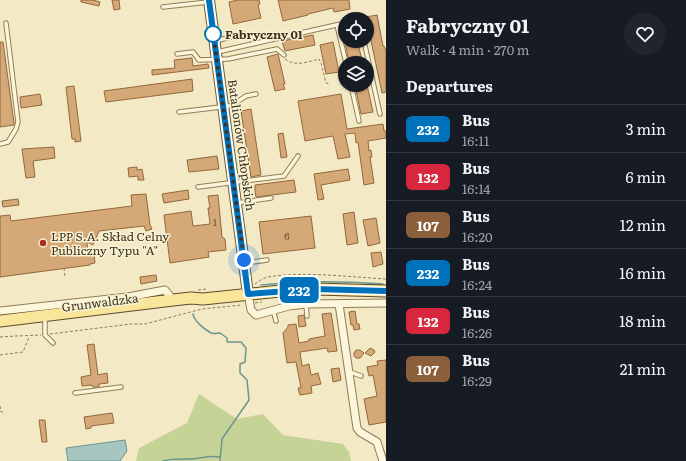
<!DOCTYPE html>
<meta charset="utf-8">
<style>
:root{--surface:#171b24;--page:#20242c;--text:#f1f3f6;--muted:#9ea1a6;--line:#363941}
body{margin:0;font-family:Literata,serif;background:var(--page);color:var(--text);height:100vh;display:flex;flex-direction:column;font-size:15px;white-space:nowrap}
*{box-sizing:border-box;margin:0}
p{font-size:13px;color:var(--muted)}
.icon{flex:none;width:22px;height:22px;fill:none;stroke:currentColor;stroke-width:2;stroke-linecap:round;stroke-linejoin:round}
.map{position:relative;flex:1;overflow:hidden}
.sheet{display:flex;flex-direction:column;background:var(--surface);width:300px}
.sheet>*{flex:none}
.badge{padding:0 8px;border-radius:6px;font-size:14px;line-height:26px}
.controls{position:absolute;left:338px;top:12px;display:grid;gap:8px}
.controls a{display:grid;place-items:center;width:36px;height:36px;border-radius:50%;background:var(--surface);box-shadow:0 1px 3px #0004;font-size:20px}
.you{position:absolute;width:20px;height:20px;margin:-10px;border:3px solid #fff;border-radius:50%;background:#1a73e8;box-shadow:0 0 0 6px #1a73e833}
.map>.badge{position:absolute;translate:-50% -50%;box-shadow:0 0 0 2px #fff}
h2{padding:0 20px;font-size:15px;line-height:36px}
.round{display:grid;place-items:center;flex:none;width:42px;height:42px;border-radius:21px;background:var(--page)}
.overview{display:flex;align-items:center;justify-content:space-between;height:68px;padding:0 20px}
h1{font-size:19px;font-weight:700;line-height:30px}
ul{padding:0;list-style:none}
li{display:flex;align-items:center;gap:12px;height:48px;padding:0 20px;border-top:1px solid var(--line)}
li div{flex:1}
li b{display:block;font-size:15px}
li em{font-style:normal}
li .badge{min-width:44px;font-weight:700;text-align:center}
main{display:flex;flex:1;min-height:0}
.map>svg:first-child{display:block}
.green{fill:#c5d397}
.water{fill:#a7c6c0;stroke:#6c9690}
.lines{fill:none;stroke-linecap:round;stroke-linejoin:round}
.stream{stroke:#6c9690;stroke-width:1.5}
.building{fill:#d5a877;stroke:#93673b}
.lane-casing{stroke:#917c58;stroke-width:5.5}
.street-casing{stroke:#917c58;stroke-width:9}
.secondary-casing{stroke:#725d3b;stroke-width:12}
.primary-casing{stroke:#5e492d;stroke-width:13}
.path{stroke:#917c58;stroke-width:1;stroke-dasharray:3 2;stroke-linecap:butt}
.lane{stroke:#fcf6da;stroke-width:3.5}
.street{stroke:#fcf6da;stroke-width:7}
.secondary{stroke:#fcf6da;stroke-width:10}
.primary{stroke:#f9e69a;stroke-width:11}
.line-casing{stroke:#fff;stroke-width:9}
.line{stroke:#0072bc;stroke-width:6}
.walk{stroke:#3f321e;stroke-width:4;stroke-dasharray:0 7.2}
.stop-dot{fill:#fff;stroke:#0072bc;stroke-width:2}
.poi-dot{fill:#a72f21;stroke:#f9f3d5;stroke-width:1.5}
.labels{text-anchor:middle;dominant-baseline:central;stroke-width:3;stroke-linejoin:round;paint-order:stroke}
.number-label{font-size:10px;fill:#645034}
.stop-label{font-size:12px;font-weight:bold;fill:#3f321e;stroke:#f9f3d5;text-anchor:start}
.street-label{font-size:12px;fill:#3f321e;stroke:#f9f3d5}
.poi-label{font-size:12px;fill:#3f321e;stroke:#f9f3d5;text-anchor:start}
</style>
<main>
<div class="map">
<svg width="386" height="461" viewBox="0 0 386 461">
<rect width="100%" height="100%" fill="#f3eac5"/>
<!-- green -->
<polygon class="green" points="199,394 237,419 263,414 283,435 343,444 349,452 351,461 136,461 139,448 187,423"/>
<!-- water -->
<polygon class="water" points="125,440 127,451 120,461 68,461 66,448"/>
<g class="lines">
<!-- stream -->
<g class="stream">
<path d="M261,285c41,-5 81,-4 122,-1"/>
<path d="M193,314c1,7 11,15 18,19 2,1 6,0 9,0l7,5v4h14l5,6 -1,14 -5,2v9l7,7 2,20 -27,39 -2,22"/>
<path d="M163,461c10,-3 19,-2 29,-2 10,-1 18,-4 28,-2"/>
</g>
</g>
<!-- building -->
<g class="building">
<polygon points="81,0 93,0 100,2 99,6 81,2"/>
<polygon points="112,0 119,0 120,9 114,10"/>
<polygon points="237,0 259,0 260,4 258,5 261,18 233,24 229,2"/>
<polygon points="278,0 349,0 350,9 334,12 333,8 308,14 308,15 283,21"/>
<polygon points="377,15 383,46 384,46 386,51 386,92 382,93 366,17"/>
<polygon points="313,35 315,45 285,51 282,41"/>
<polygon points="345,41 357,41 363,63 349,63"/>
<polygon points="0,42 3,42 14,123 14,125 0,127"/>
<polygon points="333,42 339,72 326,74 320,45"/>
<polygon points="278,54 285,84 283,84 285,89 275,91 267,57"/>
<polygon points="192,58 193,66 208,64 209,68 152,75 152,70 175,68 174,60"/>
<polygon points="192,79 193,91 106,102 104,91"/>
<polygon points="355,85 367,85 373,112 361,114"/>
<polygon points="74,86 81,141 75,142 75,139 72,139 66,87"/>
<polygon points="40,94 42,105 21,108 20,97"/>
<polygon points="341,94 347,129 383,124 384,131 386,131 386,138 368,141 369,151 371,150 372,157 370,157 374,183 364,185 358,142 356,143 355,133 345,134 350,157 338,159 333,136 305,141 298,101"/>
<polygon points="251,109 261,175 251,177 241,111"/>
<polygon points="283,133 287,157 281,158 278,134"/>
<polygon points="54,147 55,158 33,161 35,177 26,178 22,149"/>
<polygon points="217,156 219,169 189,172 187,160"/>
<polygon points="137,167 137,170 142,169 144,180 138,180 138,176 129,177 128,168"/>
<polygon points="348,169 350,180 321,185 324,199 318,200 314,174"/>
<polygon points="294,180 296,192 256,197 255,191 255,185"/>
<polygon points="188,190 189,199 164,203 162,194"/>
<polygon points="146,194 150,225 152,229 146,231 144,226 99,231 93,245 87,242 88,255 94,254 95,263 90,264 90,265 0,277 0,216 10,215 11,221 132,206 131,195"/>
<polygon points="218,195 222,237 225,239 226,250 208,252 209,257 170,263 164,215 191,211 193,226 210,224 208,208 210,208 208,196"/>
<polygon points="18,199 19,205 3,207 2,201"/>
<polygon points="354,212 358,243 347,245 343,214"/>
<polygon points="311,216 315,248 263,254 259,222"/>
<polygon points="376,218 380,243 368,246 363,220"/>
<polygon points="381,252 383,264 373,267 371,253"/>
<polygon points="156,275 157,281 141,284 140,277"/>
<polygon points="355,311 357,324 359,324 360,329 354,330 353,325 351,325 349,312"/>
<polygon points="331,313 337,351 328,352 327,348 300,352 302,366 309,364 311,375 318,373 321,384 311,386 312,393 300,395 298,388 301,388 296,362 287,363 283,333 288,327 288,325 296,324 299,343 309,341 309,339 325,336 322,314"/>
<polygon points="304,315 306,326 299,327 298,316"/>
<polygon points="94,344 98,375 107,373 108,383 99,384 99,387 93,387 92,385 82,386 81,377 91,375 87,345"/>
<polygon points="370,348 374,350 375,352 371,356 365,353"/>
<polygon points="356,350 360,350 364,353 360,358 356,358 354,356 354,353"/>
<polygon points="386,360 386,422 369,425 364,399 377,396 373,375 369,376 367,367 378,365 377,361"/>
<polygon points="339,368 341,380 333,382 331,369"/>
<polygon points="112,413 114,423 91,426 91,428 86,429 84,417"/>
<polygon points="39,420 45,420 47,442 42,442"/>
</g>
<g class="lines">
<!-- lane casing -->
<g class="lane-casing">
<g id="lane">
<polyline points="163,7 208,2"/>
<polyline points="337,25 346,63"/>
<polyline points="215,41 243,34"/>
<polyline points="364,41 380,114"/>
<polyline points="217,52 345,23"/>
<polyline points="177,54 193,52 199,60 228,59 277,49 284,55"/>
<polyline points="351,85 359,121"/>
<polyline points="179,112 229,106 234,104 246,96 256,94"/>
<polyline points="0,144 8,142 16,129 18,122 6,23"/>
<polyline points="198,187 284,176 298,156"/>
<polyline points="237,203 271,198"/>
<polyline points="246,263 267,260"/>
<polyline points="306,304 307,316"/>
<polyline points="273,310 276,321"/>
<polyline points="45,317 45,335 53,343"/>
<polyline points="349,373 353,373 361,376"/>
<polyline points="75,393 121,387"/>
</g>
</g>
<!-- street casing -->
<g class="street-casing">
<g id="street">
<polyline points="248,294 251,310 256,315 289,306 306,304 386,303"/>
<polyline points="339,304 357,428 360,432 377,442 383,461"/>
<polyline points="0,311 128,297 165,290 173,300"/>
</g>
</g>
<!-- secondary casing -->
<g class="secondary-casing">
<polyline id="secondary" points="209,0 248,294"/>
</g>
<!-- primary casing -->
<g class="primary-casing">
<polyline id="primary" points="0,321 173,300 191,298 203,299 280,291 315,289 386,291"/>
</g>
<!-- path -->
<g class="path">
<path d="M285,59c10,8 22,3 34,0l2,4 5,20 4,1"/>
<polyline points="64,268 65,278"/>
<path d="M255,284c4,-3 8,-6 13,-7 37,-6 81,0 118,2"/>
<polyline points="198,290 207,289"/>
<polyline points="255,303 262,302"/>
<polyline points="50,334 131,324 145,324 202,309 242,305"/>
<polyline points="0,337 16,336 41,335"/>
<polyline points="0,355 23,352 29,337"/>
<polyline points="0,406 1,412 4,412"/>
</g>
<!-- lane -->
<use href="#lane" class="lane"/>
<!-- street -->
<use href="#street" class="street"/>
<!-- secondary -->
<use href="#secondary" class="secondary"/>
<!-- primary -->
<use href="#primary" class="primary"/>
</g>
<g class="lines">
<!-- line casing -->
<g class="line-casing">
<polyline id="line" points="209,0 248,294 315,289 386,291"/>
</g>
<!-- line -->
<use href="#line" class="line"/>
<!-- walk -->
<polyline class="walk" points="213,34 213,33 244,260"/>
</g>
<!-- markers -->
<circle class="stop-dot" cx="213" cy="34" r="8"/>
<circle class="poi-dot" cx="43" cy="243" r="4"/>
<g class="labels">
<!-- number labels -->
<g class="number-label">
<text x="215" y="221">1</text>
<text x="287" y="235">6</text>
</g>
<!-- stop labels -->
<g class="stop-label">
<text x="225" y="34">Fabryczny 01</text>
</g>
<!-- street labels -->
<g class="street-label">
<text transform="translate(242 145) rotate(82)">Batalionów Chłopskich</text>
<text transform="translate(100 302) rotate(-7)">Grunwaldzka</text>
</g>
<!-- poi labels -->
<g class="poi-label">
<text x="51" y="236">LPP S.A. Skład Celny<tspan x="51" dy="14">Publiczny Typu "A"</tspan></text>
</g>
</g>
</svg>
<div class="controls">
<a><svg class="icon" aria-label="locate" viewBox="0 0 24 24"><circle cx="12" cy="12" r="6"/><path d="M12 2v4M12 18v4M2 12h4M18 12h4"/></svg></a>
<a><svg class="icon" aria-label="layers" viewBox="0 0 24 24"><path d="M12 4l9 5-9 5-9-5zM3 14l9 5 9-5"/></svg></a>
</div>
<div class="you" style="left:244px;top:260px"></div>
<b class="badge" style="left:299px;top:290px;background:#0072bc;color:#fff">232</b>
</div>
<section class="sheet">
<div class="overview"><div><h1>Fabryczny 01</h1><p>Walk · 4 min · 270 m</p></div><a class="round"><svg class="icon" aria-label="heart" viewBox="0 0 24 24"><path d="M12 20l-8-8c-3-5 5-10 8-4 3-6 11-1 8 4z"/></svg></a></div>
<h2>Departures</h2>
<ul>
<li><span class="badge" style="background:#0072bc;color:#fff">232</span><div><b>Bus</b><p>16:11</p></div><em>3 min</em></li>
<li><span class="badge" style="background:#d7263d;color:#fff">132</span><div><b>Bus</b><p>16:14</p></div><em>6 min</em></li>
<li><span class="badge" style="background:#8b5e3c;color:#fff">107</span><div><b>Bus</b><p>16:20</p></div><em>12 min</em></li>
<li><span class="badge" style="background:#0072bc;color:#fff">232</span><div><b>Bus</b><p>16:24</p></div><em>16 min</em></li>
<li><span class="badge" style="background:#d7263d;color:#fff">132</span><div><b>Bus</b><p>16:26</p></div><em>18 min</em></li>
<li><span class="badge" style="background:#8b5e3c;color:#fff">107</span><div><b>Bus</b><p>16:29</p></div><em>21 min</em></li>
</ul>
</section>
</main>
